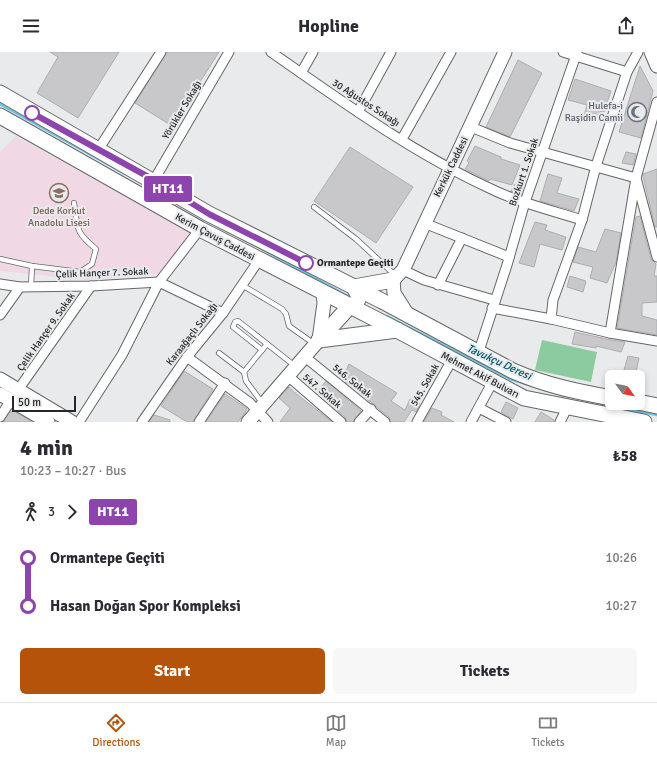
<!DOCTYPE html>
<meta charset="utf-8">
<style>
:root{--surface:#fff;--page:#f7f7f7;--text:#2b2b33;--muted:#7c7c81;--line:#e1e1e2;--accent:#b45309}
body{margin:0;font-family:Signika,sans-serif;background:var(--page);color:var(--text);height:100vh;display:flex;flex-direction:column;font-size:15px;white-space:nowrap}
*{box-sizing:border-box;margin:0}
p{font-size:13px;color:var(--muted)}
.icon{flex:none;width:22px;height:22px;fill:none;stroke:currentColor;stroke-width:2;stroke-linecap:round;stroke-linejoin:round}
.map{position:relative;height:370px;overflow:hidden}
.side{display:flex;flex-direction:column;background:var(--surface);flex:1}
.side>*{flex:none}
.badge{padding:0 8px;border-radius:3px;font-size:14px;line-height:26px}
.needle{width:26px;rotate:123deg}
.buttons{position:absolute;left:605px;top:318px;display:grid;gap:8px}
.buttons a{display:grid;place-items:center;width:40px;height:40px;border-radius:6px;background:var(--surface);box-shadow:0 2px 6px #0003;font-size:20px}
.scale{position:absolute;left:12px;bottom:10px;width:64px;box-sizing:border-box;padding-left:4px;border:2px solid #272728;border-top:0;font-size:11px;line-height:14px;white-space:nowrap;color:#272728;-webkit-text-stroke:3px #e9eaec;paint-order:stroke}
.map>.badge{position:absolute;translate:-50% -50%;box-shadow:0 0 0 2px #fff}
.legs{display:flex;align-items:center;gap:6px;height:44px;padding:0 20px;font-size:13px}
.legs p{margin-inline-start:auto}
.headline{display:flex;align-items:center;justify-content:space-between;height:68px;padding:0 20px}
h1{font-size:22px;font-weight:700;line-height:30px}
.primary-button{display:flex;gap:8px;margin-top:auto;padding:8px 20px}
.primary-button a{flex:1;height:46px;border-radius:6px;background:var(--accent);color:#fff;font-size:16px;font-weight:700;line-height:46px;text-align:center}
.primary-button a+a{background:var(--page);color:var(--text)}
ul{padding:0 20px;list-style:none}
li{display:flex;align-items:center;gap:14px;height:48px;font-size:15px}
li i{display:grid;place-items:center;width:6px;height:100%;margin:0 5px;background:currentColor}
li i::after{content:'';width:10px;height:10px;margin:-5px;border:3px solid;border-radius:50%;background:var(--surface)}
li p{margin-inline-start:auto}
li:first-child i{background:linear-gradient(#0000 50%,currentColor 0)}
li:last-child i{background:linear-gradient(currentColor 50%,#0000 0)}
header{display:flex;justify-content:space-between;align-items:center;height:52px;padding:0 20px;background:var(--surface);font-size:18px;font-weight:700}
.menu{display:flex;justify-content:space-around;align-items:center;height:56px;border-top:1px solid var(--line);background:var(--surface);font-size:11px;color:var(--muted)}
.menu a{display:grid;justify-items:center;gap:2px}
.menu .current{color:var(--accent)}
.map>svg:first-child{display:block}
.education{fill:#f0d9e5}
.green{fill:#8ccba0}
.lines{fill:none;stroke-linecap:round;stroke-linejoin:round}
.stream{stroke:#6ac7e4;stroke-width:2.5}
.building{fill:#c8c8ca;stroke:#adaeb0}
.lane-casing{stroke:#666769;stroke-width:6}
.street-casing{stroke:#666769;stroke-width:11}
.secondary-casing{stroke:#666769;stroke-width:15}
.primary-casing{stroke:#666769;stroke-width:17}
.lane{stroke:#fff;stroke-width:4.5}
.street{stroke:#fff;stroke-width:9}
.secondary{stroke:#fff;stroke-width:13}
.primary{stroke:#fff;stroke-width:15}
.line-1-casing{stroke:#fff;stroke-width:9}
.line-1{stroke:#8e44ad;stroke-width:6}
.stop-1-dot{fill:#fff;stroke:#8e44ad;stroke-width:2}
.labels{text-anchor:middle;dominant-baseline:central;stroke-width:4;stroke-linejoin:round;paint-order:stroke}
.street-label{font-size:10px;fill:#272728;stroke:#e9eaec}
.worship-label{font-size:10px;fill:#5b616d;stroke:#e9eaec;text-anchor:end}
.education-label{font-size:10px;fill:#785e54;stroke:#e9eaec}
.stop-label{font-size:10px;font-weight:bold;fill:#272728;stroke:#e9eaec;text-anchor:start}
.water-label{font-size:11px;font-style:italic;fill:#01556a;stroke:#e9eaec}
</style>
<header><svg class="icon" aria-label="menu" viewBox="0 0 24 24"><path d="M4 6h16M4 12h16M4 18h16"/></svg>Hopline<svg class="icon" aria-label="share" viewBox="0 0 24 24"><path d="M12 15V3M7 8l5-5 5 5M5 13v7h14v-7"/></svg></header>
<div class="map">
<svg width="657" height="370" viewBox="0 0 657 370">
<rect width="100%" height="100%" fill="#e9eaec"/>
<!-- education -->
<polygon class="education" points="16,84 194,182 162,222 86,228 0,219 0,100"/>
<!-- green -->
<polygon class="green" points="542,288 597,300 591,330 535,318"/>
<g class="lines">
<!-- stream -->
<g class="stream">
<polyline points="0,52 125,122"/>
<polyline points="258,195 348,244"/>
<polyline points="387,264 510,327 565,344"/>
<polyline points="601,352 657,363"/>
</g>
</g>
<!-- building -->
<g class="building">
<polygon points="50,0 119,0 78,66 37,41 58,5"/>
<polygon points="167,0 219,0 172,74 135,51"/>
<polygon points="518,8 542,21 510,85 486,75"/>
<polygon points="640,14 653,39 641,86 619,80"/>
<polygon points="575,27 611,39 604,60 601,59 597,66 584,64 587,53 568,48"/>
<polygon points="475,94 501,105 501,107 520,113 512,133 490,127 489,129 465,117 469,111 467,109"/>
<polygon points="350,95 413,135 376,191 314,149"/>
<polygon points="626,100 636,102 633,113 622,111"/>
<polygon points="657,117 657,175 655,175 643,124 643,122"/>
<polygon points="548,122 562,126 557,141 579,147 574,159 540,149"/>
<polygon points="515,132 524,135 521,143 511,139"/>
<polygon points="640,164 651,207 656,212 654,224 657,224 657,250 642,251 642,264 657,268 657,283 617,276 636,165"/>
<polygon points="535,170 547,173 545,178 566,185 562,198 540,192 534,215 519,211"/>
<polygon points="605,177 621,181 616,210 607,231 590,226 593,215 573,210 578,195 596,200"/>
<polygon points="570,224 586,229 583,240 567,235"/>
<polygon points="575,280 611,288 625,290 621,300 596,294 596,296 572,292"/>
<polygon points="628,304 639,306 635,325 622,325"/>
<polygon points="349,312 397,341 391,349 405,358 410,347 420,352 416,360 412,358 404,370 391,370 389,365 367,347 369,344 345,330 347,328 343,325"/>
<polygon points="184,319 213,337 193,370 187,370 161,354"/>
<polygon points="326,329 361,359 353,370 347,370 345,365 329,351 330,349 317,340"/>
<polygon points="289,335 294,340 332,370 280,370 290,356 279,346"/>
<polygon points="225,342 246,356 247,357 244,362 238,370 206,370"/>
<polygon points="506,350 518,356 513,367 501,360"/>
<polygon points="432,356 442,360 441,363 454,370 424,370"/>
<polygon points="14,359 32,370 3,370 10,360"/>
<polygon points="541,360 554,368 554,370 535,370"/>
<polygon points="154,363 170,368 170,370 149,370"/>
</g>
<g class="lines">
<!-- lane casing -->
<g class="lane-casing">
<g id="lane">
<polyline points="314,155 356,187 396,224"/>
<path d="M0,207l32,7 48,6 12,-8 4,-15c-21,-17 -18,-20 -22,-46"/>
<polyline points="242,233 282,257 286,262 289,274 313,291"/>
<polyline points="31,235 32,214"/>
<polyline points="262,298 233,275 235,270 238,269 295,314"/>
<polyline points="219,301 244,320"/>
<polyline points="263,352 246,329 244,320 267,292"/>
</g>
</g>
<!-- street casing -->
<g class="street-casing">
<g id="street">
<path d="M271,0c69,48 139,99 216,135 30,15 63,23 95,33"/>
<polyline points="563,0 627,20"/>
<polyline points="638,0 627,20 596,114 582,168 553,248 551,267 610,281 657,289"/>
<polyline points="301,21 313,0"/>
<polyline points="358,60 391,0"/>
<polyline points="471,75 510,91 636,126 657,205"/>
<polyline points="402,87 451,0"/>
<polyline points="98,98 161,0"/>
<polyline points="154,128 229,0"/>
<polyline points="424,171 509,205"/>
<polyline points="403,218 424,228 494,248"/>
<polyline points="0,232 20,235 91,234 159,230 223,261"/>
<polyline points="438,233 462,186"/>
<polyline points="492,256 551,267"/>
<polyline points="0,263 20,235"/>
<polyline points="610,281 636,126 657,50"/>
<polyline points="479,299 507,213 525,150 577,0"/>
<polyline points="187,305 250,351 268,370"/>
<polyline points="305,305 385,370"/>
<polyline points="288,324 341,370"/>
<polyline points="18,338 91,234"/>
<polyline points="479,356 506,370"/>
<polyline points="0,365 11,348"/>
<polyline points="79,370 122,303 159,230 200,177"/>
<polyline points="142,370 187,305 223,261 259,208"/>
<polyline points="199,370 225,331"/>
<polyline points="359,370 371,357"/>
<polyline points="417,370 452,308"/>
<polyline points="471,370 492,331"/>
<polyline points="560,370 567,356"/>
</g>
</g>
<!-- secondary casing -->
<g class="secondary-casing">
<g id="secondary">
<polyline points="651,0 657,14"/>
<polyline points="408,263 394,241 393,228 403,218 505,0"/>
<polyline points="0,327 72,370"/>
<polyline points="0,342 48,370"/>
<polyline points="248,370 319,288 324,251 323,242"/>
</g>
</g>
<!-- primary casing -->
<g class="primary-casing">
<g id="primary">
<path d="M0,41l209,121 173,87 131,70c32,14 65,21 99,27"/>
<polyline points="0,64 200,177 397,278 524,346 644,370"/>
<polyline points="319,288 349,255 356,252 359,245 354,235 393,228"/>
<polyline points="319,288 397,278"/>
<polyline points="638,350 657,354"/>
</g>
</g>
<!-- lane -->
<use href="#lane" class="lane"/>
<!-- street -->
<use href="#street" class="street"/>
<!-- secondary -->
<use href="#secondary" class="secondary"/>
<!-- primary -->
<use href="#primary" class="primary"/>
</g>
<g class="lines">
<!-- line-1 casing -->
<g class="line-1-casing">
<polyline id="line-1" points="32,61 154,128 209,162 306,211"/>
</g>
<!-- line-1 -->
<use href="#line-1" class="line-1"/>
</g>
<!-- icons -->
<defs>
<g id="mosque-ring" transform="scale(1)"><circle r="9.5" fill="#e9eaec" stroke="#6b7280" stroke-width="1.5"/><path d="M3.5-4.9A6 6 0 1 0 3.5 4.9A5 5 0 1 1 3.5-4.9Z" fill="#6b7280"/></g>
<g id="school-ring" transform="scale(1)"><circle r="9.5" fill="#e9eaec" stroke="#8d6e63" stroke-width="1.5"/><path d="M0-5L7-2L0 1L-7-2ZM-4 1L0 2.5L4 1V4Q0 6-4 4Z" fill="#8d6e63"/></g>
</defs>
<g fill-rule="evenodd">
<use href="#mosque-ring" x="637" y="60"/>
<use href="#school-ring" x="59" y="141"/>
</g>
<!-- markers -->
<g class="stop-1-dot">
<circle cx="32" cy="61" r="7"/>
<circle cx="306" cy="211" r="7"/>
</g>
<g class="labels">
<!-- street labels -->
<g class="street-label">
<text transform="translate(366 51) rotate(33)">30 Ağustos Sokağı</text>
<text transform="translate(182 58) rotate(-59)">Yörükler Sokağı</text>
<text transform="translate(451 115) rotate(-64)">Kerkük Caddesi</text>
<text transform="translate(524 120) rotate(-71)">Bozkurt 1. Sokak</text>
<text transform="translate(215 185) rotate(28)">Kerim Çavuş Caddesi</text>
<text transform="translate(102 221) rotate(-2)">Çelik Hançer 7. Sokak</text>
<text transform="translate(46 280) rotate(-55)">Çelik Hançer 9. Sokak</text>
<text transform="translate(192 282) rotate(-52)">Karaağaçlı Sokağı</text>
<text transform="translate(480 323) rotate(28)">Mehmet Akif Bulvarı</text>
<text transform="translate(352 329) rotate(39)">546. Sokak</text>
<text transform="translate(425 333) rotate(-60)">545. Sokak</text>
<text transform="translate(322 339) rotate(41)">547. Sokak</text>
</g>
<!-- worship labels -->
<g class="worship-label">
<text x="623" y="54">Hulefa-i<tspan x="623" dy="12">Raşidin Camii</tspan></text>
</g>
<!-- education labels -->
<g class="education-label">
<text x="59" y="159">Dede Korkut<tspan x="59" dy="12">Anadolu Lisesi</tspan></text>
</g>
<!-- stop labels -->
<g class="stop-label">
<text x="317" y="211">Ormantepe Geçiti</text>
</g>
<!-- water labels -->
<g class="water-label">
<text transform="translate(499 310) rotate(25)">Tavukçu Deresi</text>
</g>
</g>
</svg>
<div class="buttons">
<a><svg class="needle" viewBox="-14 -14 28 28"><path d="M0-13l5 13h-10z" fill="#e53935"/><path d="M0 13l5-13h-10z" fill="#7c7c81"/></svg></a>
</div>
<div class="scale">50 m</div>
<b class="badge" style="left:168px;top:137px;background:#8e44ad;color:#fff">HT11</b>
</div>
<section class="side">
<div class="headline"><div><h1>4 min</h1><p>10:23 – 10:27 · Bus</p></div><b>₺58</b></div>
<div class="legs"><svg class="icon" aria-label="walk" viewBox="0 0 24 24"><circle cx="13" cy="4" r="2"/><path d="M13 8l-2 6 4 7M11 14l-3 7M7 12l3-4h3l4 4"/></svg>3<svg class="icon" aria-label="forward" viewBox="0 0 24 24"><path d="M9 5l7 7-7 7"/></svg><b class="badge" style="background:#8e44ad;color:#fff">HT11</b></div>
<ul>
<li><i style="color:#8e44ad"></i><b>Ormantepe Geçiti</b><p>10:26</p></li>
<li><i style="color:#8e44ad"></i><b>Hasan Doğan Spor Kompleksi</b><p>10:27</p></li>
</ul>
<div class="primary-button"><a>Start</a><a>Tickets</a></div>
</section>
<nav class="menu">
<a class="current"><svg class="icon" aria-label="directions" viewBox="0 0 24 24"><path d="M12 3l9 9-9 9-9-9zM9 14v-3h6M13 9l2 2-2 2"/></svg>Directions</a>
<a><svg class="icon" aria-label="map" viewBox="0 0 24 24"><path d="M3 6l6-2 6 2 6-2v14l-6 2-6-2-6 2zM9 4v14M15 6v14"/></svg>Map</a>
<a><svg class="icon" aria-label="tickets" viewBox="0 0 24 24"><path d="M3 7h18v10H3zM15 7v10"/></svg>Tickets</a>
</nav>
